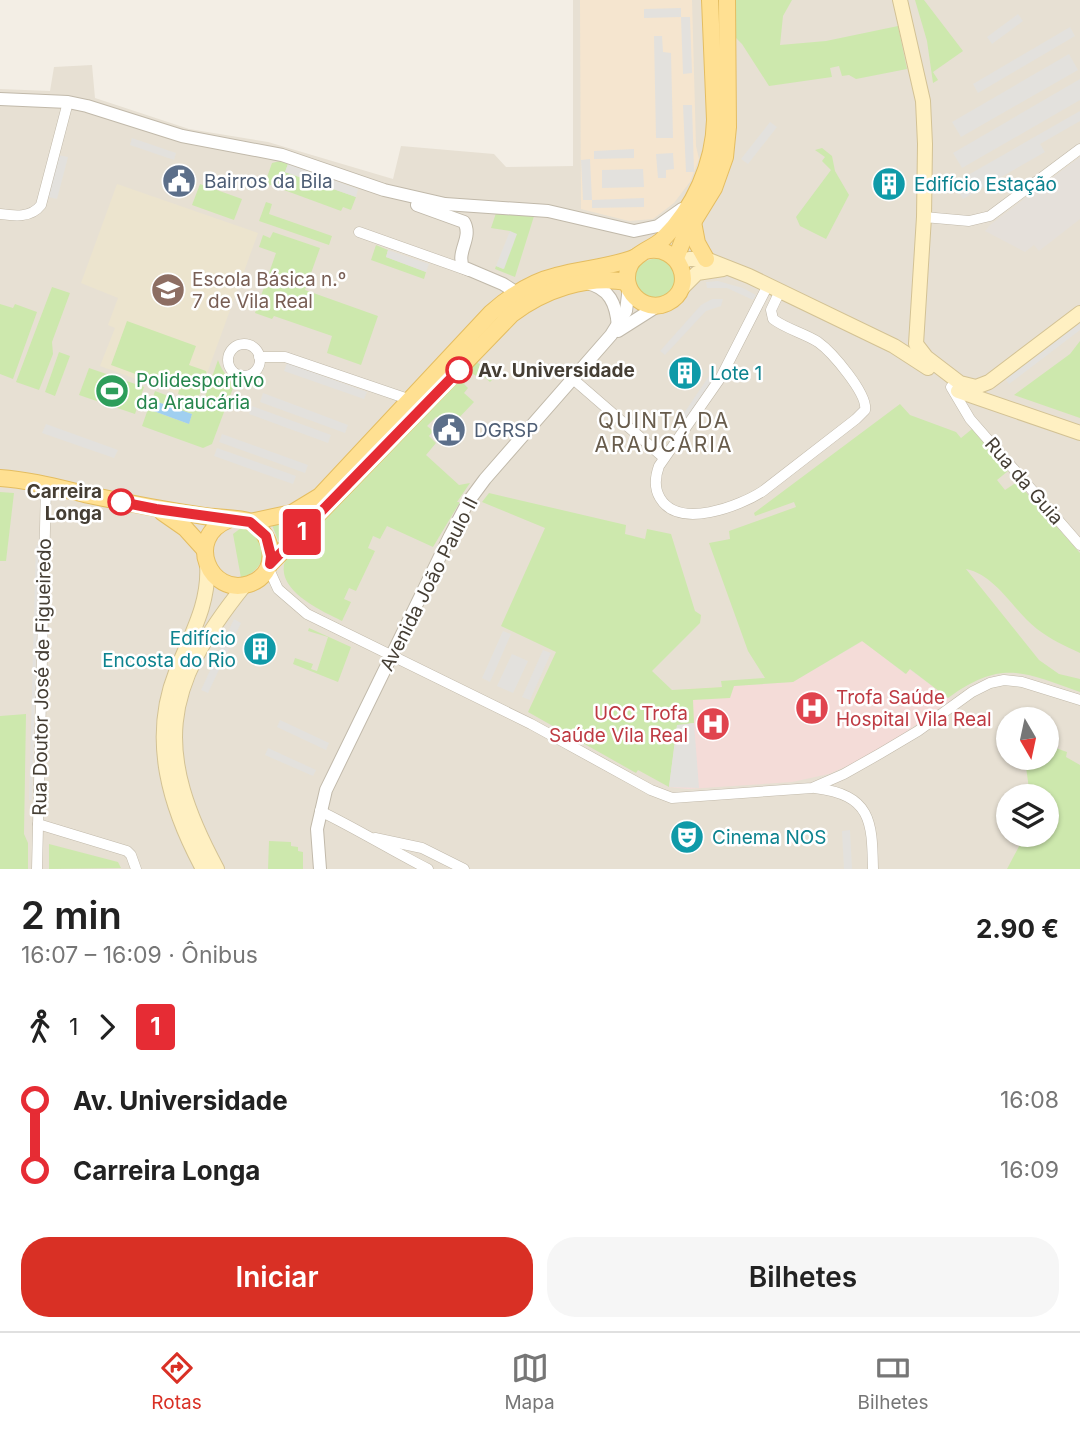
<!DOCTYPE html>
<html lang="pt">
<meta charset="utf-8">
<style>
:root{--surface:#fff;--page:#f6f6f6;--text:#222;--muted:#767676;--line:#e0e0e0;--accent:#d93025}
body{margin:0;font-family:Inter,sans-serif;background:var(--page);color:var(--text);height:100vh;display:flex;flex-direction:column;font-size:26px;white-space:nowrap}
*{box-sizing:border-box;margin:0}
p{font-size:23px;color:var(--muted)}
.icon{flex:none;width:38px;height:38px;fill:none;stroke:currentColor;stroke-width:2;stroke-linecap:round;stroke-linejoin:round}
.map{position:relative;height:869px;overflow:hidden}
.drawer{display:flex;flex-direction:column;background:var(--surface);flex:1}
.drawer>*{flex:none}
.badge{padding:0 14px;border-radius:5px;font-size:24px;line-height:46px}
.needle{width:46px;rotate:171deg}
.controls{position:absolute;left:996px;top:707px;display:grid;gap:14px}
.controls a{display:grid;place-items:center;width:63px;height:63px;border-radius:50%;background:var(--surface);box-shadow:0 2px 5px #0004;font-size:35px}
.map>.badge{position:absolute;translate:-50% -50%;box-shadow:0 0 0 4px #fff}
.legs{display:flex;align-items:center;gap:10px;height:77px;padding:0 21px;font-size:23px}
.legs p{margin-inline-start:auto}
.summary{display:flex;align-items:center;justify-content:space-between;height:119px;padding:0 21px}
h1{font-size:38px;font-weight:600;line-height:52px}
.primary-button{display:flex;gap:14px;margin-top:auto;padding:14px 21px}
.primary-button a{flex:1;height:80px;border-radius:28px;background:var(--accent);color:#fff;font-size:28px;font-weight:600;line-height:80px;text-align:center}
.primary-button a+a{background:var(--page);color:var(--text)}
ul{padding:0 21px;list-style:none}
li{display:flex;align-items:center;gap:24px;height:70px;font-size:26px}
li i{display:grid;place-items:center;width:10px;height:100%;margin:0 9px;background:currentColor}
li i::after{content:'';width:18px;height:18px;margin:-9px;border:5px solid;border-radius:50%;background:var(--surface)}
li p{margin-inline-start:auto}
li:first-child i{background:linear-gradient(#0000 50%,currentColor 0)}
li:last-child i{background:linear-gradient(currentColor 50%,#0000 0)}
.menu{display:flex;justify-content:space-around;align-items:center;height:98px;border-top:2px solid var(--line);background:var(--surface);font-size:19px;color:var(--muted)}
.menu a{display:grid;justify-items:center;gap:4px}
.menu .active{color:var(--accent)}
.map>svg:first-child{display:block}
.residential{fill:#e7e0d3;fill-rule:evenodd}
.commercial{fill:#f5e5cf}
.industrial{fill:#e5e0da}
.education{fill:#ece4ce}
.medical{fill:#f4dcd8}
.green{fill:#cde8ad}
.parking{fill:#e3e1dd}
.water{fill:#a0cff0}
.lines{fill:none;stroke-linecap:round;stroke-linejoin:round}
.minor-casing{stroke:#c1b9aa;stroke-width:11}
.tertiary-casing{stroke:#c1b9aa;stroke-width:14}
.secondary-casing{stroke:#d3c294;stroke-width:16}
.primary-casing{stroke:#e4bd61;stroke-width:18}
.minor{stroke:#fff;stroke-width:10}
.tertiary{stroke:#fff;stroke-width:12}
.secondary{stroke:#fff0c2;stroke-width:14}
.primary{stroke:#ffe092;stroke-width:16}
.line-1-casing{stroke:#fff;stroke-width:16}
.line-1{stroke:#e62c34;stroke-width:10}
.stop-1-dot{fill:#fff;stroke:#e62c34;stroke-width:3.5}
.labels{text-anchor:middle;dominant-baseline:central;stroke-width:5;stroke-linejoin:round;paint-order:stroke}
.service-label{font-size:19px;fill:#4e5e75;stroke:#fff;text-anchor:start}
.culture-label{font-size:19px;fill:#0d838f;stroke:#fff;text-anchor:start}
.education-label{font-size:19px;fill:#785e54;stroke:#fff;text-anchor:start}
.stop-label{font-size:19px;font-weight:bold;fill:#453e34;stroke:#fff;text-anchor:start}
.leisure-label{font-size:19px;fill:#27864d;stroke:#fff;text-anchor:start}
.street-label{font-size:19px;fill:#453e34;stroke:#fff}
.health-label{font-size:19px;fill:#be3a42;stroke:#fff;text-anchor:start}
.neighbourhood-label{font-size:21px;letter-spacing:2px;fill:#685c4c;stroke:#fff}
</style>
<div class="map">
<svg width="1080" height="869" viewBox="0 0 1080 869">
<rect width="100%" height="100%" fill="#f3eee5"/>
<!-- residential -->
<path class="residential" d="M573,0h507v869h-1080v-780l50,2 4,-24 38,-2 3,33 94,31 79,13 125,37 8,-33 93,8 12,13 67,-1zM1008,719h38v39h-38zM1008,796h38v39h-38z"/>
<!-- commercial -->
<polygon class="commercial" points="580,0 692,0 696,146 699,159 690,182 674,203 653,219 629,221 581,209"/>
<!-- industrial -->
<polygon class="industrial" points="1080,157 1080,219 1039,251 1034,245 1025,252 985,231 990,225"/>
<!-- education -->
<polygon class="education" points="117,184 258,233 197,401 100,366 115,328 108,325 118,298 81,283"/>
<!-- medical -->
<polygon class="medical" points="863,641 905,674 909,669 951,700 902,735 854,763 829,774 792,782 688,789 669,787 686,689 793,682"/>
<!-- green -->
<g class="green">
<polygon points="735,0 792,0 783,16 780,45 826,41 898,26 907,69 856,79 849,75 842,76 839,66 830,68 832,77 769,86 742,44 736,38"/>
<polygon points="915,0 924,0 963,51 933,72 938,80 933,83 927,41"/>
<polygon points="822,148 832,156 835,171 849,195 826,239 800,226 796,217 831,170 822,161 825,157 815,150"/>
<polygon points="280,161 288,164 285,172 356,197 351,210 343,207 341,211 265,183 272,163"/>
<polygon points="200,184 242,199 234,220 192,205"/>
<polygon points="266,202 272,204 269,214 332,236 329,245 259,221"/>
<polygon points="496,213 535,213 515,277 495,269 496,266 503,269 510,231 491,228"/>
<polygon points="273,232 320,248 305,290 378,316 361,365 327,353 332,336 274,316 272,319 255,313 276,253 259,247 263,235 270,238"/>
<polygon points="376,245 388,250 386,257 426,272 424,279 371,260"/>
<path d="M660,258c40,24 -10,59 -24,27 -7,-18 9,-26 24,-27z"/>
<polygon points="52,287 70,293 52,342 53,354 39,390 16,382"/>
<polygon points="0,304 13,308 15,304 37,312 13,379 0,374"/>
<polygon points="127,321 196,346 189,365 206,371 207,375 197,401 178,394 179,390 111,365"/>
<polygon points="1080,341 1080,418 1014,395 1070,354"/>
<polygon points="59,352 70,356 55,396 45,392"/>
<path d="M218,360c4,13 13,18 15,28l-21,56 -9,4 -61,-22 6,-17 41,15 3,-10 -40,-14 3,-9 46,17z"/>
<path d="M475,360l19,18 -4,4 -9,-8 -3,3 -5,-3 -9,10 4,4 -4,5 10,9 -21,22 -9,-8 -4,5 -4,-4 -9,9 6,5 -4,5 7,7 -10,12 33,30 11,-2 -13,19h3l-27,45 -46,-21 -7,13 -7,-3 -5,12 7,3 -19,40 -7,-3 -5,11 7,3 -9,19c-21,-10 -67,-31 -57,-60z"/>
<polygon points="89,368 144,387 135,414 79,395"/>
<path d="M900,404l10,11 46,17 5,6 11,-9 36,42 -11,9 8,10 12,-8 63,71v100c-15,-7 -30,-14 -43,-24 -24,-19 -41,-54 -71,-60l73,91 20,14 21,5v13c-57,-20 -78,-33 -132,6l-38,-29 -4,5 -44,-33 -69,41 -59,4 -4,12 -37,2 1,23 -17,3 -8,61 -31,-17 -2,3 -108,-61 28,-60 -55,-26 44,-98 -63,-26 7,-9 137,32 -1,9 20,5 2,-10 24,5 24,77 6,4 -1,8 -48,48 20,19 50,-3 -1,-6 44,-3 -17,-27 -39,-108 21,-4 -1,-8 67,-24 -2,-5 -39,14 -1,-3z"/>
<polygon points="0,492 14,493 6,561 0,561"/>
<polygon points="322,503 280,545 272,525 298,518"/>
<path d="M241,528c30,7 29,41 0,50l-8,-44z"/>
<polygon points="309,628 351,647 338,682 293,664 295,658 313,664 311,669 317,671 328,637 308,631"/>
<polygon points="26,714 24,834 28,843 28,869 0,869 0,716"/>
<polygon points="1047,745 1067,752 1066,757 1080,765 1080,869 1007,869 1025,835 1046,835 1046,796 1030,796 1026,767 1032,758 1046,758"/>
<polygon points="269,841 291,842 291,846 298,847 298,851 303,852 303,869 268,869"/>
<polygon points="49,844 118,862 121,868 49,869"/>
</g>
<!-- parking -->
<g class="parking">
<polygon points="681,8 681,17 690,17 692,73 683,74 681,17 644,18 644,9"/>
<polygon points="1018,14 1023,21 992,44 987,37"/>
<polygon points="1070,27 1075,36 978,93 973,84"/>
<polygon points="654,36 662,36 663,52 671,53 673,138 656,138"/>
<polygon points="1069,54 1078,70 961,137 952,122"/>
<polygon points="1080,79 1080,100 962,168 953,153"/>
<polygon points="683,105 692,105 694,172 686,172"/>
<polygon points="1080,111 1080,121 1040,144 1045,152 963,199 954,183"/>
<polygon points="770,122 777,127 748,164 741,159"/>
<polygon points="132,138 176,153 174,160 130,145"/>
<polygon points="634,149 634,158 594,159 594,151"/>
<polygon points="673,153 674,169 666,170 666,178 658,178 656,154"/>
<polygon points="58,155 68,157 57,199 48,197"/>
<polygon points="590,159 592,200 644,198 644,207 592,208 592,200 583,200 581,160"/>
<polygon points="288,164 358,189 356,197 285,172"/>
<polygon points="643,169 644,187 602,188 602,170"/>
<polygon points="510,231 517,234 504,269 496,266"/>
<polygon points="388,250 429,264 426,272 386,257"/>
<polygon points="718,281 743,288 756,295 753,300 727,288 707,288 706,282"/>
<polygon points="712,299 723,299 721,306 706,311 665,355 660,351 701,305"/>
<polygon points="1080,320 1080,330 1009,384 1004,377"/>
<polygon points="287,363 367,392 364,399 284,371"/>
<polygon points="711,373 717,374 678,431 672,431"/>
<polygon points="263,393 348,425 345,433 260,402"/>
<polygon points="252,406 331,435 328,443 249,414"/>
<polygon points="46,424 118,450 114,458 42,433"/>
<polygon points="222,434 308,465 305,473 219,442"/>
<polygon points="217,448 296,476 293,484 214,456"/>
<polygon points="36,545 39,546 32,800 29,800"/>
<polygon points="234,619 241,623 208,693 201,690"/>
<polygon points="503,631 511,634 490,682 482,678"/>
<polygon points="543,650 551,653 530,700 522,697"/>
<polygon points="512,654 528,661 513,693 497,686"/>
<polygon points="280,720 329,743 326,750 277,727"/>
<polygon points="694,723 699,788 669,787 677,725"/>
<polygon points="268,748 316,770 313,776 265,755"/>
<polygon points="850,830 852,869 844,869 842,831"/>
</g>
<!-- water -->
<polygon class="water" points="152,400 192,414 189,424 148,409"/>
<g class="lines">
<!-- minor casing -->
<g class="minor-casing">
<g id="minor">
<path d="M0,214c15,2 31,4 41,-9l27,-103"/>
<polyline points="924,217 969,221 990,216 1080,149"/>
<polyline points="359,232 469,271"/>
<path d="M768,285l-47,92 -62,89c-4,11 -5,22 1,32 19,32 80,8 103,-7l93,-72 9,-9c3,-16 -33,-58 -47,-68 -14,-9 -32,-13 -45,-23l-2,-9 9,-19"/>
<circle cx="244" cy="360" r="16"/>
<polyline points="259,357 285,357 411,400"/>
<polyline points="573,379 663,457"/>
<polyline points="951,387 970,419 1080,545"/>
<polyline points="268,567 278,589 307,614 531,724 651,790 672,798 812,788 844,774 881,753 918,731 972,692 990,683 1004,680 1022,682 1080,700"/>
<path d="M815,788c57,7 57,34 58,81"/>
<path d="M320,811c37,18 71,39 108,58"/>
<polyline points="38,824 127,851 131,855 136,869"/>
<polyline points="375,838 422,848 464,869"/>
<polyline points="37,869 46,486"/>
</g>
</g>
<!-- tertiary casing -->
<g class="tertiary-casing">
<g id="tertiary">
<polyline points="0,99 68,102 87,106 182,136 282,155 384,190 445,204 548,211 634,231 658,226 682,209"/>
<path d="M417,205l47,17c9,16 -8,29 -1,45l40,17 14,9"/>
<path d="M586,283c24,5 30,21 32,43"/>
<polyline points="618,331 659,305"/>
<polyline points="320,869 317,829 326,790 450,536 468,502 485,479 611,335 626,311 629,287"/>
</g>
</g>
<!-- secondary casing -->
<g class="secondary-casing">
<g id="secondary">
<polyline points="900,0 923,101 925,144 924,217 916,344 926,357 960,383 976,387 989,382 1080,313"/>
<polyline points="679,263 689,259 706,259 749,276 894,346 928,368"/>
<polyline points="681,289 697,273 723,269"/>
<polyline points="958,391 1080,433"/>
<path d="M203,869c-33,-61 -54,-129 -27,-197 14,-36 34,-68 31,-108"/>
<path d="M217,869c-63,-117 -56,-180 27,-283"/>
</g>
</g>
<!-- primary casing -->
<g class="primary-casing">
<g id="primary">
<polyline points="693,222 697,243 706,259"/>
<path d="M645,251c35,-9 53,37 22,52 -23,11 -49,-14 -37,-38 6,-13 23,-16 33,-26 31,-31 51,-75 52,-119l-5,-120"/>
<polyline points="676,258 685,235 714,188 725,157 728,127 727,0"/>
<path d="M0,478c30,2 59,10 89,17 38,8 76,15 115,21 13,2 36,1 47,6 25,14 28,52 -2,62 -39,13 -65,-46 -21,-64"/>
<polyline points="162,512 185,528 204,549"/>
<path d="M250,522l42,-9 28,-17 171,-183c19,-17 40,-31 65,-37 27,-8 54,-8 80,-19"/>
<path d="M270,564l242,-250c32,-24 74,-39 115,-32"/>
</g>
</g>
<!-- minor -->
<use href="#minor" class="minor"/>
<!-- tertiary -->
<use href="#tertiary" class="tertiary"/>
<!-- secondary -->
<use href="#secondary" class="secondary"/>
<!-- primary -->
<use href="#primary" class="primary"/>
</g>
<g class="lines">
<!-- line-1 casing -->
<g class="line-1-casing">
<polyline id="line-1" points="121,502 156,509 250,522 266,536 271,556 270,564 459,370"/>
</g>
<!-- line-1 -->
<use href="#line-1" class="line-1"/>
</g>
<!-- icons -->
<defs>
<g id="civic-disc" transform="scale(1.75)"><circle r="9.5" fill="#5c6f8a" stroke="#fff"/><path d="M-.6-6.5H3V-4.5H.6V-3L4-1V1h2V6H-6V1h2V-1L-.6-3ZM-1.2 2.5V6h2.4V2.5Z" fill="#fff"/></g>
<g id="building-disc" transform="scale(1.75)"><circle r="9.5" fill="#0f9aa8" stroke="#fff"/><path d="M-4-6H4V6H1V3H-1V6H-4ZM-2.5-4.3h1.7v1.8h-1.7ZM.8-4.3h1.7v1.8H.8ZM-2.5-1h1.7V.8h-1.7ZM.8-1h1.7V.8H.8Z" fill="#fff"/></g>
<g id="school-disc" transform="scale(1.75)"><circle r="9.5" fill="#8d6e63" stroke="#fff"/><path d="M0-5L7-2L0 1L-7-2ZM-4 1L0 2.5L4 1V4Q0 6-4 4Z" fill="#fff"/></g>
<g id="stadium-disc" transform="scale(1.75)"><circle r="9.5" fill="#2e9e5b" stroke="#fff"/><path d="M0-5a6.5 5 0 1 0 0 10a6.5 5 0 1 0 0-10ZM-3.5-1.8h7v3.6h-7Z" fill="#fff"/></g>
<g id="hospital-disc" transform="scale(1.75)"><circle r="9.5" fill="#e0444e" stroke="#fff"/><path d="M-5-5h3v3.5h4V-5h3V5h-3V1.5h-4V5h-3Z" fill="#fff"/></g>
<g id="theatre-disc" transform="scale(1.75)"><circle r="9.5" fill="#0f9aa8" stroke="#fff"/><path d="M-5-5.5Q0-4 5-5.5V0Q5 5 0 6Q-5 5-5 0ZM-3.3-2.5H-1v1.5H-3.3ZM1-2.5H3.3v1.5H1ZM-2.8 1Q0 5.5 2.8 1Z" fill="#fff"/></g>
</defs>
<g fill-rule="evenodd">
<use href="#civic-disc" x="179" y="181"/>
<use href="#building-disc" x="889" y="184"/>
<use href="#school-disc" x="168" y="290"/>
<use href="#building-disc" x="685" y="373"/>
<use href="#stadium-disc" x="112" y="391"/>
<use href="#civic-disc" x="449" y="430"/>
<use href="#building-disc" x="260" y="649"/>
<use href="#hospital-disc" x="812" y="708"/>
<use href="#hospital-disc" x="713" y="724"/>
<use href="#theatre-disc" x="687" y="837"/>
</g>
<!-- markers -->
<g class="stop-1-dot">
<circle cx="459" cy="370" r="12"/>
<circle cx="121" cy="502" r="12"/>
</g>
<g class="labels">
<!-- service labels -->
<g class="service-label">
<text x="204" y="181">Bairros da Bila</text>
<text x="474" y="430">DGRSP</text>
</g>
<!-- culture labels -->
<g class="culture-label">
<text x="914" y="184">Edifício Estação</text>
<text x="710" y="373">Lote 1</text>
<text x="236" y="638" text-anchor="end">Edifício<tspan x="236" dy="22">Encosta do Rio</tspan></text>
<text x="712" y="837">Cinema NOS</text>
</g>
<!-- education labels -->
<g class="education-label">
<text x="192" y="279">Escola Básica n.º<tspan x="192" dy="22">7 de Vila Real</tspan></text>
</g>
<!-- stop labels -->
<g class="stop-label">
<text x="478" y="370">Av. Universidade</text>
<text x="102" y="491" text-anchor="end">Carreira<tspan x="102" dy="22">Longa</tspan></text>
</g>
<!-- leisure labels -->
<g class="leisure-label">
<text x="136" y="380">Polidesportivo<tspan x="136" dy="22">da Araucária</tspan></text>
</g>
<!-- street labels -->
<g class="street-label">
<text transform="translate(1024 481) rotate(49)">Rua da Guia</text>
<text transform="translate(429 584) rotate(-63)">Avenida João Paulo II</text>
<text transform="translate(42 677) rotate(-89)">Rua Doutor José de Figueiredo</text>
</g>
<!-- health labels -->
<g class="health-label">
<text x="836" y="697">Trofa Saúde<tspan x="836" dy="22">Hospital Vila Real</tspan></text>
<text x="688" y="713" text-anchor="end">UCC Trofa<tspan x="688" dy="22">Saúde Vila Real</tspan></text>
</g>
<!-- neighbourhood labels -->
<g class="neighbourhood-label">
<text x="664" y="420">QUINTA DA<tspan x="664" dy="24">ARAUCÁRIA</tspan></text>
</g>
</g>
</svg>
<div class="controls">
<a><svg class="needle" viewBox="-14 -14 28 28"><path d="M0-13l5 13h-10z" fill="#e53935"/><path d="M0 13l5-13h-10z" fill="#767676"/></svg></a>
<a><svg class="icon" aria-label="layers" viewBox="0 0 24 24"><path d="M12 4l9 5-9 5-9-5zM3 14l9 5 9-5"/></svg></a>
</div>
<b class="badge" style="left:302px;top:532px;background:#e62c34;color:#fff">1</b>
</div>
<section class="drawer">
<div class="summary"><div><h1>2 min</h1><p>16:07 – 16:09 · Ônibus</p></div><b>2.90 €</b></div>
<div class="legs"><svg class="icon" aria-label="walk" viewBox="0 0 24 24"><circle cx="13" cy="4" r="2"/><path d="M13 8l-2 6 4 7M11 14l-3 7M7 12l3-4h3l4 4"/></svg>1<svg class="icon" aria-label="forward" viewBox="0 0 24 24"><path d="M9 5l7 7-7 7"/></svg><b class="badge" style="background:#e62c34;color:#fff">1</b></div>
<ul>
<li><i style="color:#e62c34"></i><b>Av. Universidade</b><p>16:08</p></li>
<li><i style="color:#e62c34"></i><b>Carreira Longa</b><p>16:09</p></li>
</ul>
<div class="primary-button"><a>Iniciar</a><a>Bilhetes</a></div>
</section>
<nav class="menu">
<a class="active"><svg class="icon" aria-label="directions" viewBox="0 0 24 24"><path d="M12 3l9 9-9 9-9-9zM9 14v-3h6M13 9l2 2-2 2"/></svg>Rotas</a>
<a><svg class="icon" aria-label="map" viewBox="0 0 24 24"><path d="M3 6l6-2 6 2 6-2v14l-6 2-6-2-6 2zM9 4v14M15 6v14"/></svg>Mapa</a>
<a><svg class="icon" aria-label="tickets" viewBox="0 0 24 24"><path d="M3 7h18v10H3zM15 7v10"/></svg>Bilhetes</a>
</nav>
